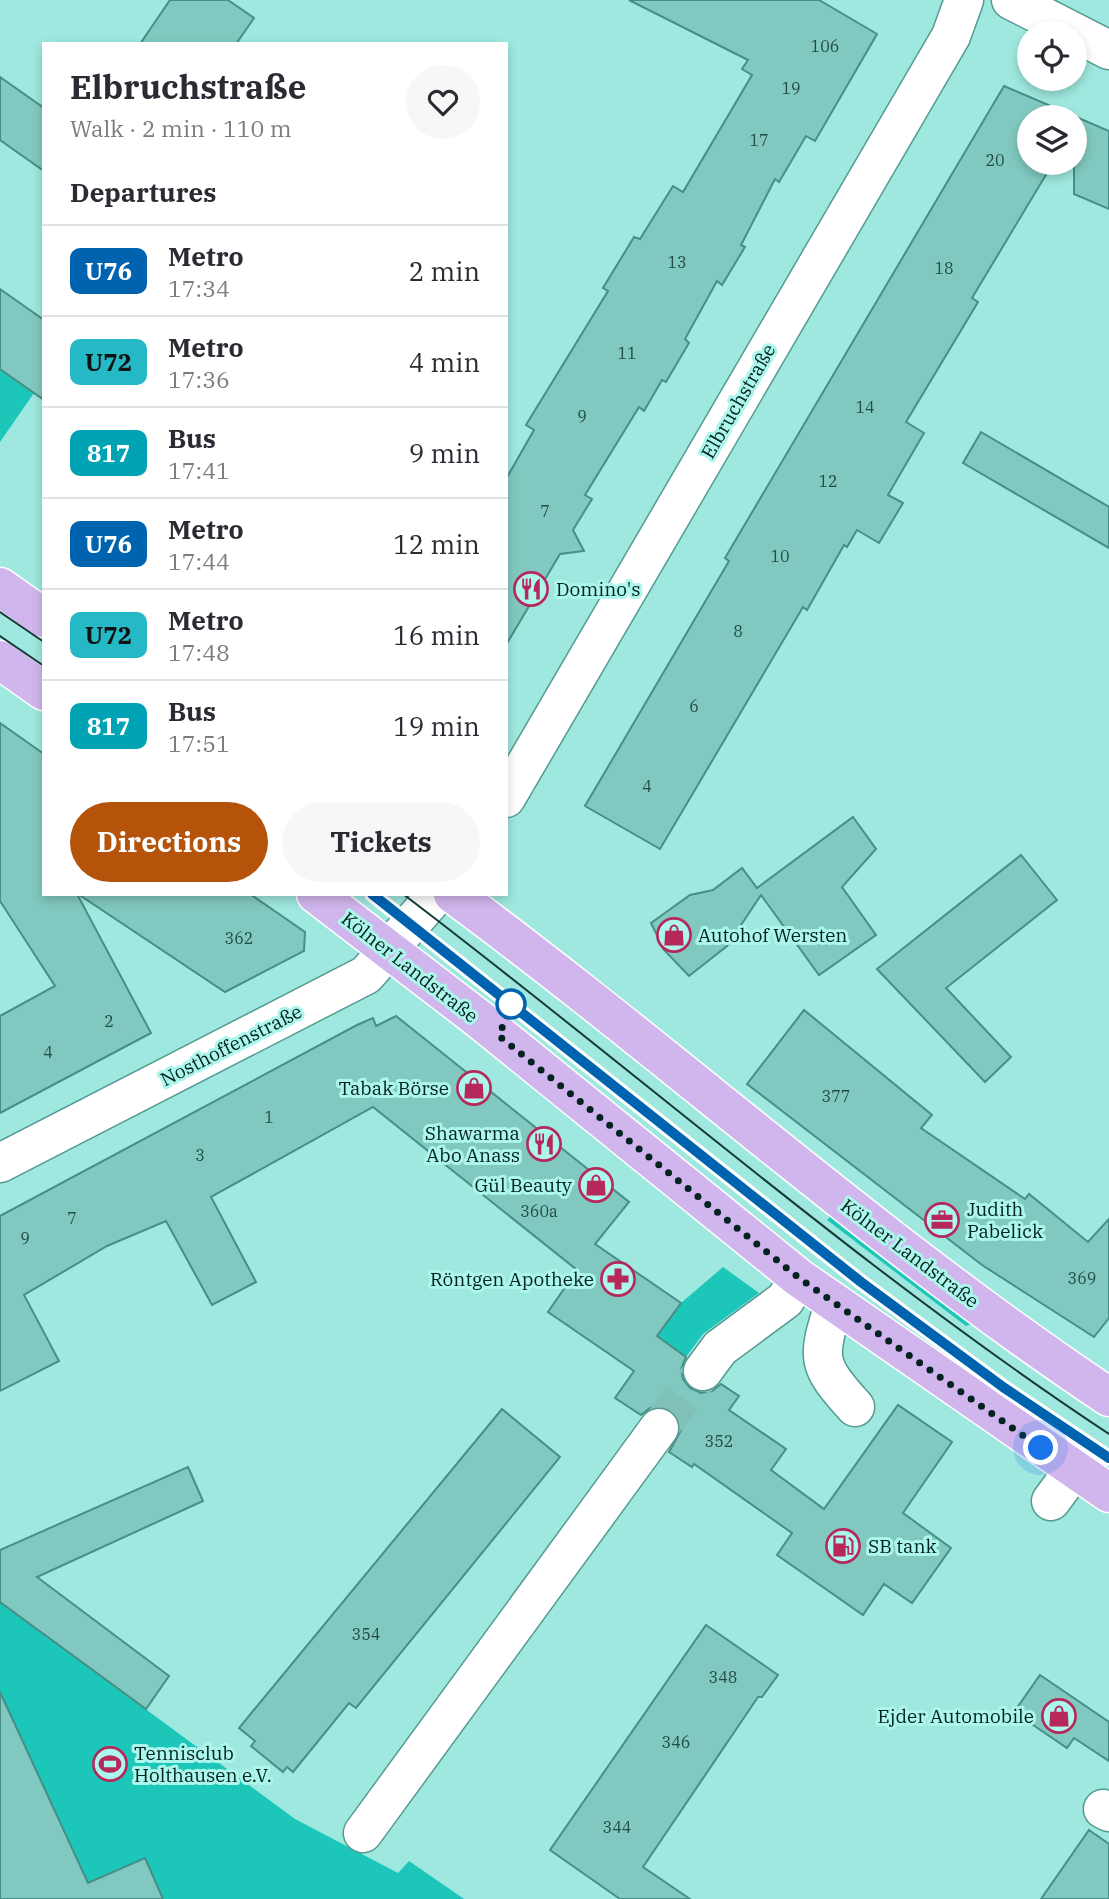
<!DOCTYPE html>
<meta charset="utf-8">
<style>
:root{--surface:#fff;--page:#f7f7f7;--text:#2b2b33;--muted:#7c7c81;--line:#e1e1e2;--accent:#b45309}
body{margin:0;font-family:"IBM Plex Serif",serif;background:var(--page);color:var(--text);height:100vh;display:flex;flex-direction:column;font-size:26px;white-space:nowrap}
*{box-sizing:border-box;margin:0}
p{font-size:23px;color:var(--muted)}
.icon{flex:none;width:38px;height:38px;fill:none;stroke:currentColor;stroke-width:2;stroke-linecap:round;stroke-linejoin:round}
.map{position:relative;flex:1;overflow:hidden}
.side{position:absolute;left:42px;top:42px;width:466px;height:854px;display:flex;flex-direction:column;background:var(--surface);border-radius:0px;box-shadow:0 4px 10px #0003}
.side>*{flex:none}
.badge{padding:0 14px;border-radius:10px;font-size:24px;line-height:46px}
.controls{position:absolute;left:1017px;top:21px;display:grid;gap:14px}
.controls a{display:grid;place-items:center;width:70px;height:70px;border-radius:50%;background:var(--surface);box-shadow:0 4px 10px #0003;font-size:35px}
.you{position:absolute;width:35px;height:35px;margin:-18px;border:5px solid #fff;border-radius:50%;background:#1a73e8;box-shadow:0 0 0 10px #1a73e833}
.map>.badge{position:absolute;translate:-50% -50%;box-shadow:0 0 0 4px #fff}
h2{padding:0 28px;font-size:26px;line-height:63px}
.round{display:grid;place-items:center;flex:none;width:74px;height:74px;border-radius:37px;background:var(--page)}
.head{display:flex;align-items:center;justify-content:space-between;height:119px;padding:0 28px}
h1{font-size:33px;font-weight:700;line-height:52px}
.action{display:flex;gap:14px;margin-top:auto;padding:14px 28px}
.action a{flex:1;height:80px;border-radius:42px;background:var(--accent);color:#fff;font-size:28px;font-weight:700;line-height:80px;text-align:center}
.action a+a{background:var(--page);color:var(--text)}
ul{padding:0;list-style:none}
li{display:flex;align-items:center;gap:21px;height:91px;padding:0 28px;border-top:2px solid var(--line)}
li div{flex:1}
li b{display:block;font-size:26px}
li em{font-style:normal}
li .badge{min-width:77px;font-weight:700;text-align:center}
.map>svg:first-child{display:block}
.green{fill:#1cc6b8}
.building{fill:#81c9c0;stroke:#468e86;stroke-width:2}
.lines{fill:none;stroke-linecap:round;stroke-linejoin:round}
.minor-tunnel{stroke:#80c1b9;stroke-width:38;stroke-dasharray:38 19;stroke-linecap:butt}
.minor-casing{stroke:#539b93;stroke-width:41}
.major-casing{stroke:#fff;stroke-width:41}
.minor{stroke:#fff;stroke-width:38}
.major{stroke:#d1b6ee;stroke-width:38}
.tram{stroke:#153a36;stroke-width:2}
.line-casing{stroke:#fff;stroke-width:16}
.line{stroke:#0063af;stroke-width:10}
.walk{stroke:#032320;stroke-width:7;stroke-dasharray:0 12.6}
.stop-dot{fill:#fff;stroke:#0063af;stroke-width:3.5}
.labels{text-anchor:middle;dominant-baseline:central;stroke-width:6;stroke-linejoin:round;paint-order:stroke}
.number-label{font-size:16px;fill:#224c48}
.street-label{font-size:19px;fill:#032320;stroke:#acf6ec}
.poi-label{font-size:19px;fill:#032320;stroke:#acf6ec;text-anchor:start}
</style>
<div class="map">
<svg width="1109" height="1899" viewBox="0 0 1109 1899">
<rect width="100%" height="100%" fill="#9fe8df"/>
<!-- green -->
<g class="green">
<polygon points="0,369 34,393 0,442"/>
<polygon points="836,1210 972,1317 971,1324 966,1326 827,1220"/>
<polygon points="723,1267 759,1293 703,1334 686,1357 657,1336 681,1303"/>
<polygon points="0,1602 295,1819 398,1873 409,1861 464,1899 0,1899"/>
</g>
<!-- building -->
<g class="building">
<polygon points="170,0 228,0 254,18 236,44 140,44"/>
<polygon points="629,0 819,0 877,34 815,141 806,136 779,182 775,179 741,245 745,247 722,285 717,281 685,339 689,343 666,382 662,380 644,411 639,407 585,495 592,499 573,530 584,551 560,554 506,645 506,479 534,430 526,425 608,291 603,288 634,237 640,239 673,186 683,192 752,75 742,69 748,60"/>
<polygon points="0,77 44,108 44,171 0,140"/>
<polygon points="1004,86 1109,131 1109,209 1074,194 1074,117 1029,117 1029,163 1053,163 972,298 978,302 906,422 924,433 888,495 903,503 879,543 857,530 847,547 844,545 807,610 803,607 660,849 585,806 729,561 725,558"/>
<polygon points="0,289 44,320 44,400 0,369"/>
<polygon points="981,432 1109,507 1109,548 963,463"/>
<polygon points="0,723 44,754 44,894 77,894 151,1033 0,1113 0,1016 55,986 0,901"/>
<polygon points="853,817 876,849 842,887 876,935 819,975 761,895 727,946 689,976 664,950 651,923 690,895 713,890 742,868 757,888"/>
<polygon points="1021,855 1057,900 946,988 1011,1057 985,1082 877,969"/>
<polygon points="78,894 250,894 305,932 304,951 225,992"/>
<polygon points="804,1010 932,1115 921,1128 1025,1199 1029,1194 1088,1242 1109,1219 1109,1318 1094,1337 982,1265 747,1084"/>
<polygon points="396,1016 629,1202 595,1244 681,1303 657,1336 686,1357 681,1369 683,1379 690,1388 701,1393 712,1391 721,1384 739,1396 729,1410 786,1449 771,1470 824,1509 898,1405 952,1442 903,1513 951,1548 912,1603 884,1584 863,1615 777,1555 792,1533 694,1464 692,1467 669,1452 681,1430 679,1420 672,1411 661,1406 650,1408 641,1415 615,1398 634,1371 548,1312 577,1270 373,1107 211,1197 256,1282 212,1305 166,1221 107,1246 24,1295 59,1361 0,1391 0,1216 357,1025 373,1018 376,1026"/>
<polygon points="502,1409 560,1457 356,1708 349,1703 293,1772 287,1767 283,1772 251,1746 255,1741 239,1728"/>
<polygon points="188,1467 203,1501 37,1577 169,1676 146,1709 0,1602 0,1550"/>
<polygon points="706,1625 778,1675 762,1697 758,1697 643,1867 690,1899 620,1899 550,1850"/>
<polygon points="1040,1675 1109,1722 1109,1761 1074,1738 1067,1748 1014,1712"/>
<polygon points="0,1692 88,1883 145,1858 163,1899 0,1899"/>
<polygon points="1089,1830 1109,1844 1109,1899 1041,1899"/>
</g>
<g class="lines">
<!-- minor-tunnel -->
<polyline class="minor-tunnel" points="659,1428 703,1371"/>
<!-- minor casing -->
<g class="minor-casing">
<g id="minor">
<polyline points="1011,0 1109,50"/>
<polyline points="506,798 951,36 964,0"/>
<polyline points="0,1163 366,975 437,894"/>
<path d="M834,1304c-17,55 -18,60 21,103"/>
<polyline points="703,1371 720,1348 785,1300 799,1278"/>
<polyline points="1051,1501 1074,1470"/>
<polyline points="1103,1809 1109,1812"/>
<polyline points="363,1833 659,1428"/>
</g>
</g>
<!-- major casing -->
<g class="major-casing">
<g id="major">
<polyline points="0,587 44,618"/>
<polyline points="0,660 44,691"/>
<polyline points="316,894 479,1019 799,1278 1109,1493"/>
<path d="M453,894c222,164 426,350 656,503"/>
</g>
</g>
<!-- minor -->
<use href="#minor" class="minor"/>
<!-- major -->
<use href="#major" class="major"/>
<!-- tram -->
<g class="tram">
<polyline points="0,612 44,642"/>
<polyline points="0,636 44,666"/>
<polyline points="372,894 861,1282 1003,1387 1109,1458"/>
<path d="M403,894c237,180 458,376 706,540"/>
</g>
</g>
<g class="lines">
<!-- line casing -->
<g class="line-casing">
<polyline id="line" points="372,894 861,1282 1003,1387 1109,1458"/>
</g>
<!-- line -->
<use href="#line" class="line"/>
<!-- walk -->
<polyline class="walk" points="511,1004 499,1036 799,1278 1041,1448"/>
</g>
<!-- icons -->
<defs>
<g id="restaurant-ring" transform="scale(1.75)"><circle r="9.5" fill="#acf6ec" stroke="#b6285a" stroke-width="1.5"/><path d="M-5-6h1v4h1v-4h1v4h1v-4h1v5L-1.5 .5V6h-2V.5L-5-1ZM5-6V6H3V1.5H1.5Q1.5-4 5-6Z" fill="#b6285a"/></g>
<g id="shop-ring" transform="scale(1.75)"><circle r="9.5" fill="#acf6ec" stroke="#b6285a" stroke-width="1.5"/><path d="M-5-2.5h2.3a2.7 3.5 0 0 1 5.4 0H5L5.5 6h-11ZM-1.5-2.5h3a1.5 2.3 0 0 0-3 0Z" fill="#b6285a"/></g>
<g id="office-ring" transform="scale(1.75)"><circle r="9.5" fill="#acf6ec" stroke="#b6285a" stroke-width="1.5"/><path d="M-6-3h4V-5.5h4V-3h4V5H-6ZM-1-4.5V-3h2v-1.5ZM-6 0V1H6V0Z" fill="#b6285a"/></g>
<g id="pharmacy-ring" transform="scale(1.75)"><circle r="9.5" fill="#acf6ec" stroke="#b6285a" stroke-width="1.5"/><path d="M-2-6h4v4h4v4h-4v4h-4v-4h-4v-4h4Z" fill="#b6285a"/></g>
<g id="fuel-ring" transform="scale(1.75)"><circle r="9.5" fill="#acf6ec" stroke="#b6285a" stroke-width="1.5"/><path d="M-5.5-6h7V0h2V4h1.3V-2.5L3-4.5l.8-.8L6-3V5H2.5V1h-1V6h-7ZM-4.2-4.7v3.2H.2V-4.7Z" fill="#b6285a"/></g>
<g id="stadium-ring" transform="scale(1.75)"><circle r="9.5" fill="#acf6ec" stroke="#b6285a" stroke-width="1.5"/><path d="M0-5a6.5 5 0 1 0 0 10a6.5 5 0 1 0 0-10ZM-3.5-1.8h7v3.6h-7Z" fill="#b6285a"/></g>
</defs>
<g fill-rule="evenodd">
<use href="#restaurant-ring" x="531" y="589"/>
<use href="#shop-ring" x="674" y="935"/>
<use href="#shop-ring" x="474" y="1088"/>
<use href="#restaurant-ring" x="544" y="1144"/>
<use href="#shop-ring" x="596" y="1185"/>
<use href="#office-ring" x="942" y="1220"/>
<use href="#pharmacy-ring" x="618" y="1279"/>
<use href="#fuel-ring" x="843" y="1546"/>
<use href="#shop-ring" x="1059" y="1716"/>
<use href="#stadium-ring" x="110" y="1764"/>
</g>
<!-- markers -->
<circle class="stop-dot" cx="511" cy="1004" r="14"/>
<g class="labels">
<!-- number labels -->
<g class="number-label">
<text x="825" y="46">106</text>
<text x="791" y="88">19</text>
<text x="759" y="140">17</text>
<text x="995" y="160">20</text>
<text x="677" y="262">13</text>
<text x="944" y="268">18</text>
<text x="627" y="353">11</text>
<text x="865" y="407">14</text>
<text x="582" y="416">9</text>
<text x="828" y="481">12</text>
<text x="545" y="511">7</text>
<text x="780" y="556">10</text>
<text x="738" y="631">8</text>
<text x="694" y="706">6</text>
<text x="647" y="786">4</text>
<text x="239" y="938">362</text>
<text x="109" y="1021">2</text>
<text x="48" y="1052">4</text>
<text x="836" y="1096">377</text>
<text x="269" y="1117">1</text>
<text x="200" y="1155">3</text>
<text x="539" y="1211">360a</text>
<text x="72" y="1218">7</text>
<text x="25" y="1238">9</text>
<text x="1082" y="1278">369</text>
<text x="719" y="1441">352</text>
<text x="366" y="1634">354</text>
<text x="723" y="1677">348</text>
<text x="676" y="1742">346</text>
<text x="617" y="1827">344</text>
</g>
<!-- street labels -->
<g class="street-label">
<text transform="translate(738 401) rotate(-60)">Elbruchstraße</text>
<text transform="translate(410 967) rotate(38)">Kölner Landstraße</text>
<text transform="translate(231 1045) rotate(-27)">Nosthoffenstraße</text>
<text transform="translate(910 1253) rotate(37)">Kölner Landstraße</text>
</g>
<!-- poi labels -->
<g class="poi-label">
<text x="556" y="589">Domino's</text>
<text x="698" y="935">Autohof Wersten</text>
<text x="449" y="1088" text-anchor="end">Tabak Börse</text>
<text x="520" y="1133" text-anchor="end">Shawarma<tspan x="520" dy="22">Abo Anass</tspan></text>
<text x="572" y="1185" text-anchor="end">Gül Beauty</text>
<text x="967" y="1209">Judith<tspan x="967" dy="22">Pabelick</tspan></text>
<text x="594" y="1279" text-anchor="end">Röntgen Apotheke</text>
<text x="868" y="1546">SB tank</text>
<text x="1034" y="1716" text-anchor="end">Ejder Automobile</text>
<text x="134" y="1753">Tennisclub<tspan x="134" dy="22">Holthausen e.V.</tspan></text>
</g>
</g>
</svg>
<div class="controls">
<a><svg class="icon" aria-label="locate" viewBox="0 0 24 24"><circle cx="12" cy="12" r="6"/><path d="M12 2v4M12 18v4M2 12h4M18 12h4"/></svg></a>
<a><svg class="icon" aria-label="layers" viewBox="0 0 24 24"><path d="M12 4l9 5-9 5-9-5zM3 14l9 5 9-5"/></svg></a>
</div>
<div class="you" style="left:1041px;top:1448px"></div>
<section class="side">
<div class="head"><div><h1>Elbruchstraße</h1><p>Walk · 2 min · 110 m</p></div><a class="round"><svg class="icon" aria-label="heart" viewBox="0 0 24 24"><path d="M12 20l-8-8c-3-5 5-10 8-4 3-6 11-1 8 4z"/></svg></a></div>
<h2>Departures</h2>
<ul>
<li><span class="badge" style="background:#0063af;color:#fff">U76</span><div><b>Metro</b><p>17:34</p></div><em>2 min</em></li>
<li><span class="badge" style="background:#25b8c5;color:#111">U72</span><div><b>Metro</b><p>17:36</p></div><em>4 min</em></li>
<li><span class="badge" style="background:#00a3b4;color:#fff">817</span><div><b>Bus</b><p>17:41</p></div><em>9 min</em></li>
<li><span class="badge" style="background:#0063af;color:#fff">U76</span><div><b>Metro</b><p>17:44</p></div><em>12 min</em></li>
<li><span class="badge" style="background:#25b8c5;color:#111">U72</span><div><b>Metro</b><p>17:48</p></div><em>16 min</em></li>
<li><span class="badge" style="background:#00a3b4;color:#fff">817</span><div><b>Bus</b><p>17:51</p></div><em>19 min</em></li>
</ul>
<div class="action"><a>Directions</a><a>Tickets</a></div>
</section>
</div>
